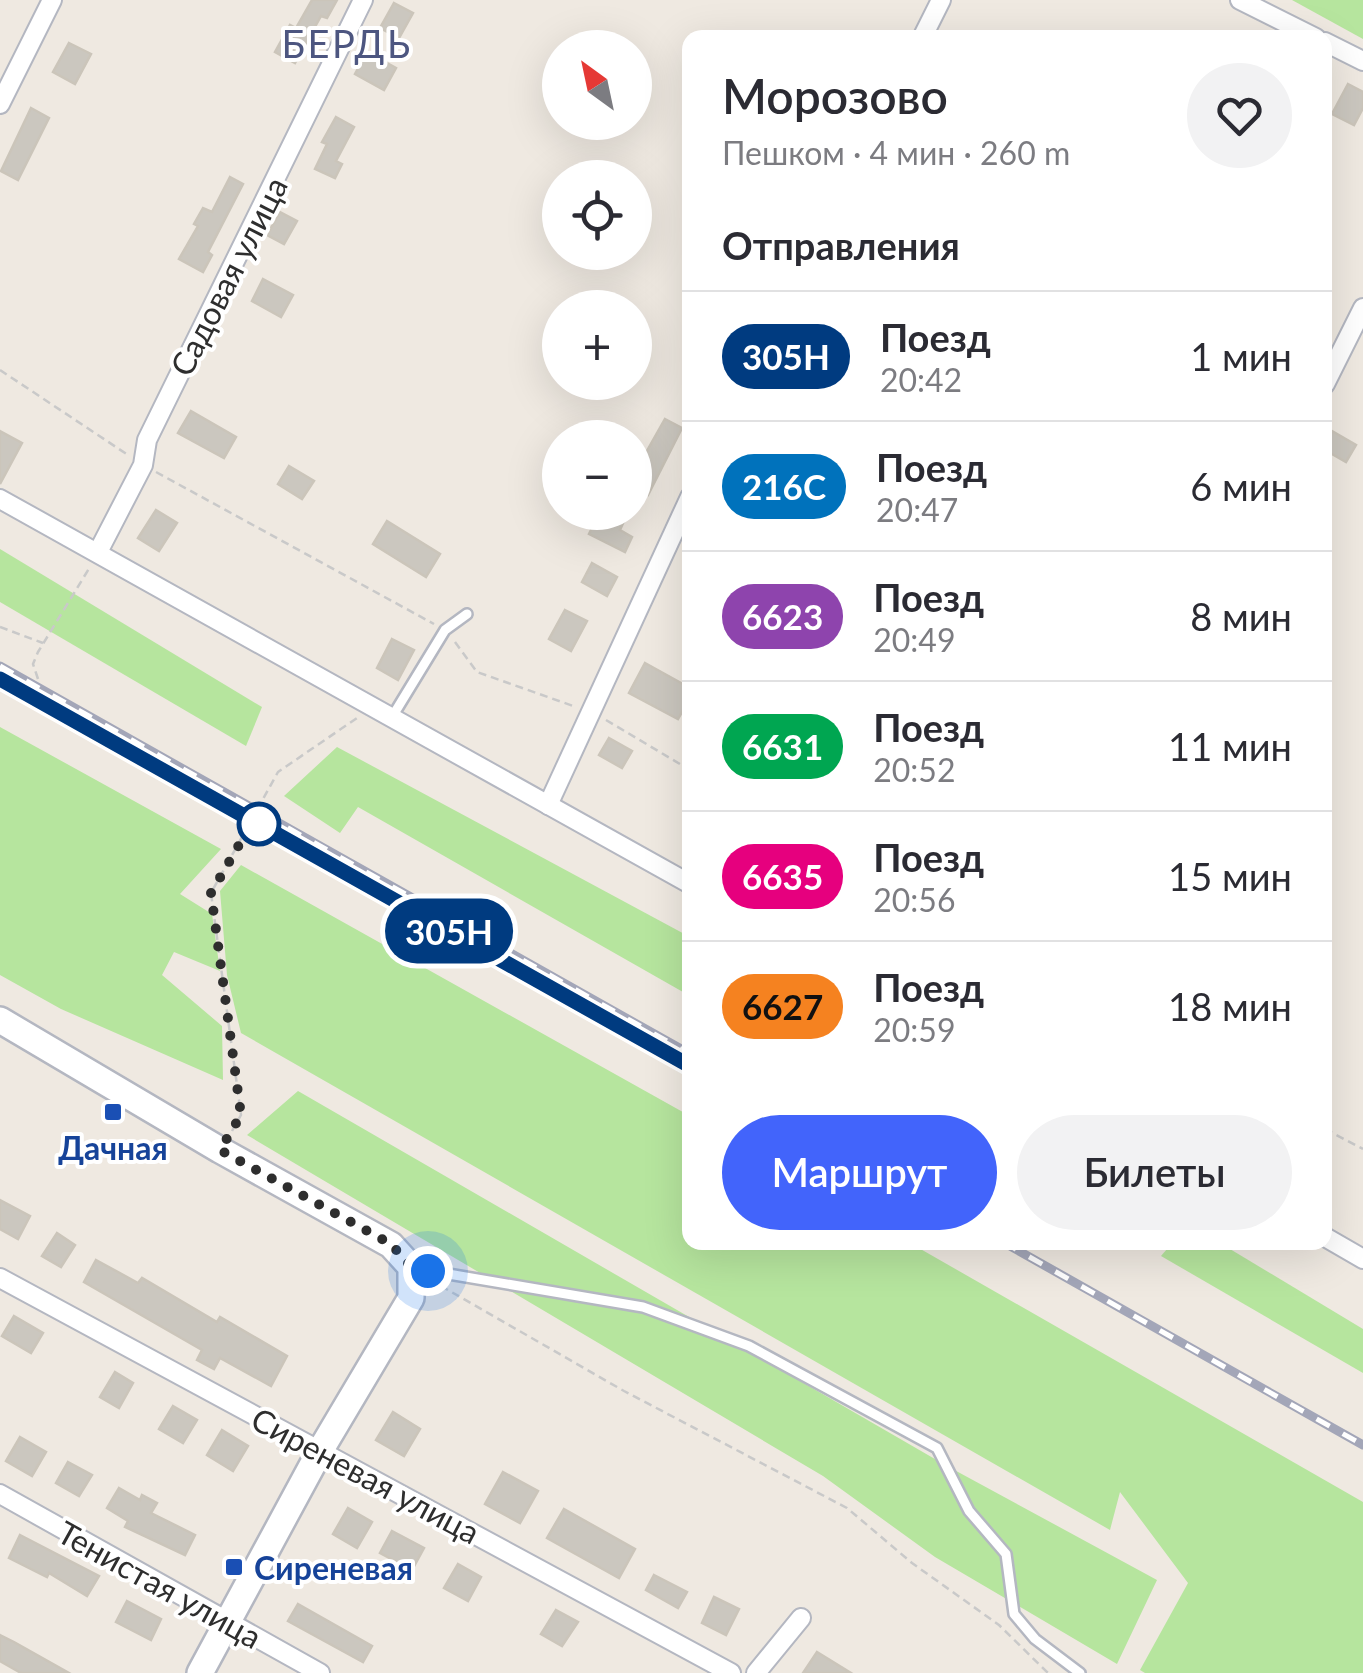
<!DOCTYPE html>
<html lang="ru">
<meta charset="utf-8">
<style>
:root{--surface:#fff;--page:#f2f2f3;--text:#2b2b33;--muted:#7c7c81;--line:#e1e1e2;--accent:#4264fb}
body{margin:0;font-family:Lato,sans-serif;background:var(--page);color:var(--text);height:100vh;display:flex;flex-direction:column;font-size:38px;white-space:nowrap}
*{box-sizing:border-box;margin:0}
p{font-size:32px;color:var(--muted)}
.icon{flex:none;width:55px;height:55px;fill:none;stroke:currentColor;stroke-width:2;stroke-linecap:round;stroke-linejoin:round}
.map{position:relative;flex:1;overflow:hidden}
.drawer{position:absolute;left:682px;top:30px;width:650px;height:1220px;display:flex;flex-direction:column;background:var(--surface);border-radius:20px;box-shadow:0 10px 40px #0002}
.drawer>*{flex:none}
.badge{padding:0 20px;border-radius:32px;font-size:35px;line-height:65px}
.needle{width:65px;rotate:327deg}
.buttons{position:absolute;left:542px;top:30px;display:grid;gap:20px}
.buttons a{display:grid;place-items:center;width:110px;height:110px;border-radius:50%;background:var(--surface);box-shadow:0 10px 40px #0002;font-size:50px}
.you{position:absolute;width:50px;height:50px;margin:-25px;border:8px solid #fff;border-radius:50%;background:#1a73e8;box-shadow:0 0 0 15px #1a73e833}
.map>.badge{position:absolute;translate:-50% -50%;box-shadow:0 0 0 5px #fff}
h2{padding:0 40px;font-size:38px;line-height:90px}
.round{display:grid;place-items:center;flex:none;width:105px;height:105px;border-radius:52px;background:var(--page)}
.overview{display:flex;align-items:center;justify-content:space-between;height:170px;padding:0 40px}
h1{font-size:48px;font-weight:600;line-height:75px}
.cta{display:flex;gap:20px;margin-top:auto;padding:20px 40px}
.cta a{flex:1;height:115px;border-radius:60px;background:var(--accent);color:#fff;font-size:40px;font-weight:600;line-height:115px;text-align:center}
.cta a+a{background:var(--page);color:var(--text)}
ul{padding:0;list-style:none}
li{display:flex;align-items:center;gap:30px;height:130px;padding:0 40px;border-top:2px solid var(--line)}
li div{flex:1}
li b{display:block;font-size:38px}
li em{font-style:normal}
li .badge{min-width:110px;font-weight:700;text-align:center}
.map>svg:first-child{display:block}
.green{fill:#b6e59e}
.building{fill:#cbc7bf;stroke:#cbc5ba;stroke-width:2.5}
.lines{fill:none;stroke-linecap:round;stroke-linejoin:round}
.lane-casing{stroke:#b4b7c1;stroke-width:14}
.street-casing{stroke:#b4b7c1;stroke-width:22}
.secondary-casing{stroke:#b4b7c1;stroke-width:30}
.path{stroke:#c9c9c9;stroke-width:2.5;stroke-dasharray:8 5;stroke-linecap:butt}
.lane{stroke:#fff;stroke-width:9}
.street{stroke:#fff;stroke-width:18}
.secondary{stroke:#fff;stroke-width:25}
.rail-casing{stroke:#a3a6b8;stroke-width:9}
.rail{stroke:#fff;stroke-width:5;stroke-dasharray:15;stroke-linecap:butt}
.line-casing{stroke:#fff;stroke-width:22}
.line{stroke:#003b80;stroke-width:15}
.walk{stroke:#2e2e2e;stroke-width:10;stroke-dasharray:0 18}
.stop-dot{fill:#fff;stroke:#003b80;stroke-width:5}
.transit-dot{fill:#1a4fb4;stroke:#fff;stroke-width:4}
.labels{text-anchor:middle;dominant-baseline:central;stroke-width:8;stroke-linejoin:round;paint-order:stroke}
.street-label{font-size:32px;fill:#2e2e2e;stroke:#fff}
.transit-label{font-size:32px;font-weight:bold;fill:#164399;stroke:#fff}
.quarter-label{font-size:38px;letter-spacing:2.5px;fill:#4d5680;stroke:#fff}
</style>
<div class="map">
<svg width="1363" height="1673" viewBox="0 0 1363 1673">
<rect width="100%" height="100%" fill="#efe9e1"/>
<!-- green -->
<g class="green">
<polygon points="1292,0 1363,0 1363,39"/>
<polygon points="0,549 262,707 246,746 0,602"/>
<polygon points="0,727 221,849 180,894 212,914 220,971 174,952 162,975 222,1026 223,1080 61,1009 0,975"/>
<polygon points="337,747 690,937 690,996 358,807 340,833 284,796"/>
<polygon points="241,865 690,1116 690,1242 910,1243 1363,1502 1363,1673 1145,1673 1140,1670 1188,1583 1120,1492 1110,1530 241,1033 227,975 220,891"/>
<polygon points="298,1091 947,1466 1157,1580 1117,1664 935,1557 823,1476 247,1135"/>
<polygon points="1173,1242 1220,1243 1363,1329 1363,1373 1161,1256"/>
</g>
<!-- building -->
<g class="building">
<polygon points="312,0 337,0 327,18 321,16 295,63 275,52 290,25 296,28"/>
<polygon points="394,3 413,13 399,38 380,28"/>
<polygon points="69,43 91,54 75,84 53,72"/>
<polygon points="367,52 396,68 384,90 355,74"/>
<polygon points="1348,84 1363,92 1363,108 1354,125 1332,114"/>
<polygon points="31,108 49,118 18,180 1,171"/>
<polygon points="336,117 354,127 336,161 342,164 335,178 315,169 327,144 322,142"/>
<polygon points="230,177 243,184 208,252 212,255 203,272 179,259 198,226 194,224 203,208 212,212"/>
<polygon points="280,212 297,221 284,244 267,235"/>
<polygon points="263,279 293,295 281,317 252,301"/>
<polygon points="191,411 236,437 224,458 178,433"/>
<polygon points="665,419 682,428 648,495 635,488 635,472"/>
<polygon points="0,431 22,443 0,484"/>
<polygon points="1332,431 1356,445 1346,462 1325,450"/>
<polygon points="289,466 314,481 302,499 278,484"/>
<polygon points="156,510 177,523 159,551 138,538"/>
<polygon points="600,512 624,521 620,530 632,537 625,552 589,534"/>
<polygon points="387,521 440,554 426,577 373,544"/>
<polygon points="592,563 617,577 607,596 582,582"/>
<polygon points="565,610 587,621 571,651 549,639"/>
<polygon points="392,639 414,650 398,680 377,668"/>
<polygon points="645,663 690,688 690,698 678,719 629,693"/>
<polygon points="609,738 632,751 622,768 599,755"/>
<polygon points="0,1200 30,1216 18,1239 0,1229"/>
<polygon points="57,1233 75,1245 61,1267 42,1256"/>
<polygon points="96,1260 138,1283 142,1278 217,1322 220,1317 287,1356 271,1386 220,1358 214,1369 197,1360 202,1350 84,1282"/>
<polygon points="14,1316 43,1333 31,1353 2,1336"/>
<polygon points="115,1372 133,1383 119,1408 100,1397"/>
<polygon points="173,1406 197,1420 183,1443 159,1429"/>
<polygon points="393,1412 420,1429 404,1456 376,1440"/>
<polygon points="222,1430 248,1446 233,1471 207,1455"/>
<polygon points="20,1437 46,1452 32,1476 6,1461"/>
<polygon points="68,1462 92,1475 79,1496 56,1483"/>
<polygon points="503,1472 538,1491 520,1523 485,1504"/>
<polygon points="119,1488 140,1500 142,1495 157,1503 151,1513 195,1535 185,1555 125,1527 128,1521 107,1508"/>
<polygon points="348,1508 372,1522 357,1548 333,1534"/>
<polygon points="564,1509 635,1549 619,1578 547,1538"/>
<polygon points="392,1531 424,1548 412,1570 380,1553"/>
<polygon points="20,1535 99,1576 87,1596 49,1573 47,1577 9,1558"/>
<polygon points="458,1564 481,1577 468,1601 444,1588"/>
<polygon points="654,1575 687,1592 678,1608 646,1590"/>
<polygon points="714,1597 739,1609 726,1635 702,1623"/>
<polygon points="127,1601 161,1619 151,1640 116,1622"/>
<polygon points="298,1604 372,1646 363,1662 288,1621"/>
<polygon points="556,1610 578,1622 562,1646 541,1634"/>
<polygon points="0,1635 14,1642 69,1673 21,1673 0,1661"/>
<polygon points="817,1652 851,1673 803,1673"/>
</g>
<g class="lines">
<!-- lane casing -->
<g class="lane-casing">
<g id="lane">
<polyline points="392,717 445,630 467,614"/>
<polyline points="413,1268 643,1307 749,1346 937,1448 969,1511 1006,1554 1014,1614 1035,1639 1080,1673"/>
</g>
</g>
<!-- street casing -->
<g class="street-casing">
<g id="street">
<polyline points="1240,0 1316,38"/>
<polyline points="922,38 941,0"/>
<polyline points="1325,42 1363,61"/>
<polyline points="0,104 52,0"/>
<polyline points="1325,384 1363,308"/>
<polyline points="0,499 690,884"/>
<polyline points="98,552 143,465 147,440 363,0"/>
<polyline points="548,805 690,497"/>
<polyline points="1325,1237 1363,1259"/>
<polyline points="0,1278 731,1673"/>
<polyline points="0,1494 320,1673"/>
<polyline points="756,1673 801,1618"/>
</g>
</g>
<!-- secondary casing -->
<g class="secondary-casing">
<polyline id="secondary" points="0,1020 220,1150 391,1245 411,1267 411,1298 320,1451 200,1673"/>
</g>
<!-- path -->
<g class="path">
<polyline points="0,370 128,455"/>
<polyline points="156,472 434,624"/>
<polyline points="0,627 43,643"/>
<polyline points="455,642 477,672 576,707"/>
<polyline points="38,679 33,664 38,652 90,567"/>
<polyline points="606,720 690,770"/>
<polyline points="1325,1129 1363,1149"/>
<polyline points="232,1131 241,1115 211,893 278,772 357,718"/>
<polyline points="441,1286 624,1391 847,1508 912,1563 999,1625 1048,1673"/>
</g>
<!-- lane -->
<use href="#lane" class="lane"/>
<!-- street -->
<use href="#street" class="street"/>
<!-- secondary -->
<use href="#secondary" class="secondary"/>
<!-- rail casing -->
<g class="rail-casing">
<g id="rail">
<polyline points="0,666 690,1054"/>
<polyline points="1003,1242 1363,1445"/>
</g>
</g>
<!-- rail -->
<use href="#rail" class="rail"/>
</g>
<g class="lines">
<!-- line casing -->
<g class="line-casing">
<polyline id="line" points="0,679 690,1066"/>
</g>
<!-- line -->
<use href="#line" class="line"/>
<!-- walk -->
<polyline class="walk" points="259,824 253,821 211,893 241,1115 220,1150 391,1244 411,1267 428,1271"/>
</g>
<!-- markers -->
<circle class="stop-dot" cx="259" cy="824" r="20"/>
<g class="transit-dot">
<rect x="103" y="1102" width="20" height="20" rx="5"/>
<rect x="224" y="1557" width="20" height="20" rx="5"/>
</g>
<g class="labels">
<!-- street labels -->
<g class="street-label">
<text transform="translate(228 276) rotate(-63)">Садовая улица</text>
<text transform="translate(366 1475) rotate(28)">Сиреневая улица</text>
<text transform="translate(160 1584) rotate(29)">Тенистая улица</text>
</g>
<!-- transit labels -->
<g class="transit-label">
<text x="113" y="1147">Дачная</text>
<text x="254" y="1567" text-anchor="start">Сиреневая</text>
</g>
<!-- quarter labels -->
<g class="quarter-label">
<text x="347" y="43">БЕРДЬ</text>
</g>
</g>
</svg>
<div class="buttons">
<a><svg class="needle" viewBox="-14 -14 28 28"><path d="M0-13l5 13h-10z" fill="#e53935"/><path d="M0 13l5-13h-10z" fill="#7c7c81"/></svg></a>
<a><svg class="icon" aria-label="locate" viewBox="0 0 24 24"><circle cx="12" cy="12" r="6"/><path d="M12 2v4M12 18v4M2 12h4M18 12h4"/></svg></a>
<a>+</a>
<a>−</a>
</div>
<div class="you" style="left:428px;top:1271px"></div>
<b class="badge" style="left:449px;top:931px;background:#003b80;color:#fff">305Н</b>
<section class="drawer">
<div class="overview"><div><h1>Морозово</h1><p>Пешком · 4 мин · 260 m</p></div><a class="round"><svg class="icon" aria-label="heart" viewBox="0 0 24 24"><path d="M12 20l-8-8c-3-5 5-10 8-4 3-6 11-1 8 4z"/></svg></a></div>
<h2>Отправления</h2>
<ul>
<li><span class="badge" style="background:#003b80;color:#fff">305Н</span><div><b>Поезд</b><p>20:42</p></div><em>1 мин</em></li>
<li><span class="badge" style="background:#0072bc;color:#fff">216С</span><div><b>Поезд</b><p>20:47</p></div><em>6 мин</em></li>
<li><span class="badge" style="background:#8e44ad;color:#fff">6623</span><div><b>Поезд</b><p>20:49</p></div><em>8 мин</em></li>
<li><span class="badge" style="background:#00a651;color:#fff">6631</span><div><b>Поезд</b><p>20:52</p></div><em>11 мин</em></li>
<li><span class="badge" style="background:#e6007e;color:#fff">6635</span><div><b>Поезд</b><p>20:56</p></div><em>15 мин</em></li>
<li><span class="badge" style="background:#f58220;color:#111">6627</span><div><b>Поезд</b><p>20:59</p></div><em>18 мин</em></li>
</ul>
<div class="cta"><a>Маршрут</a><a>Билеты</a></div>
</section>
</div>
